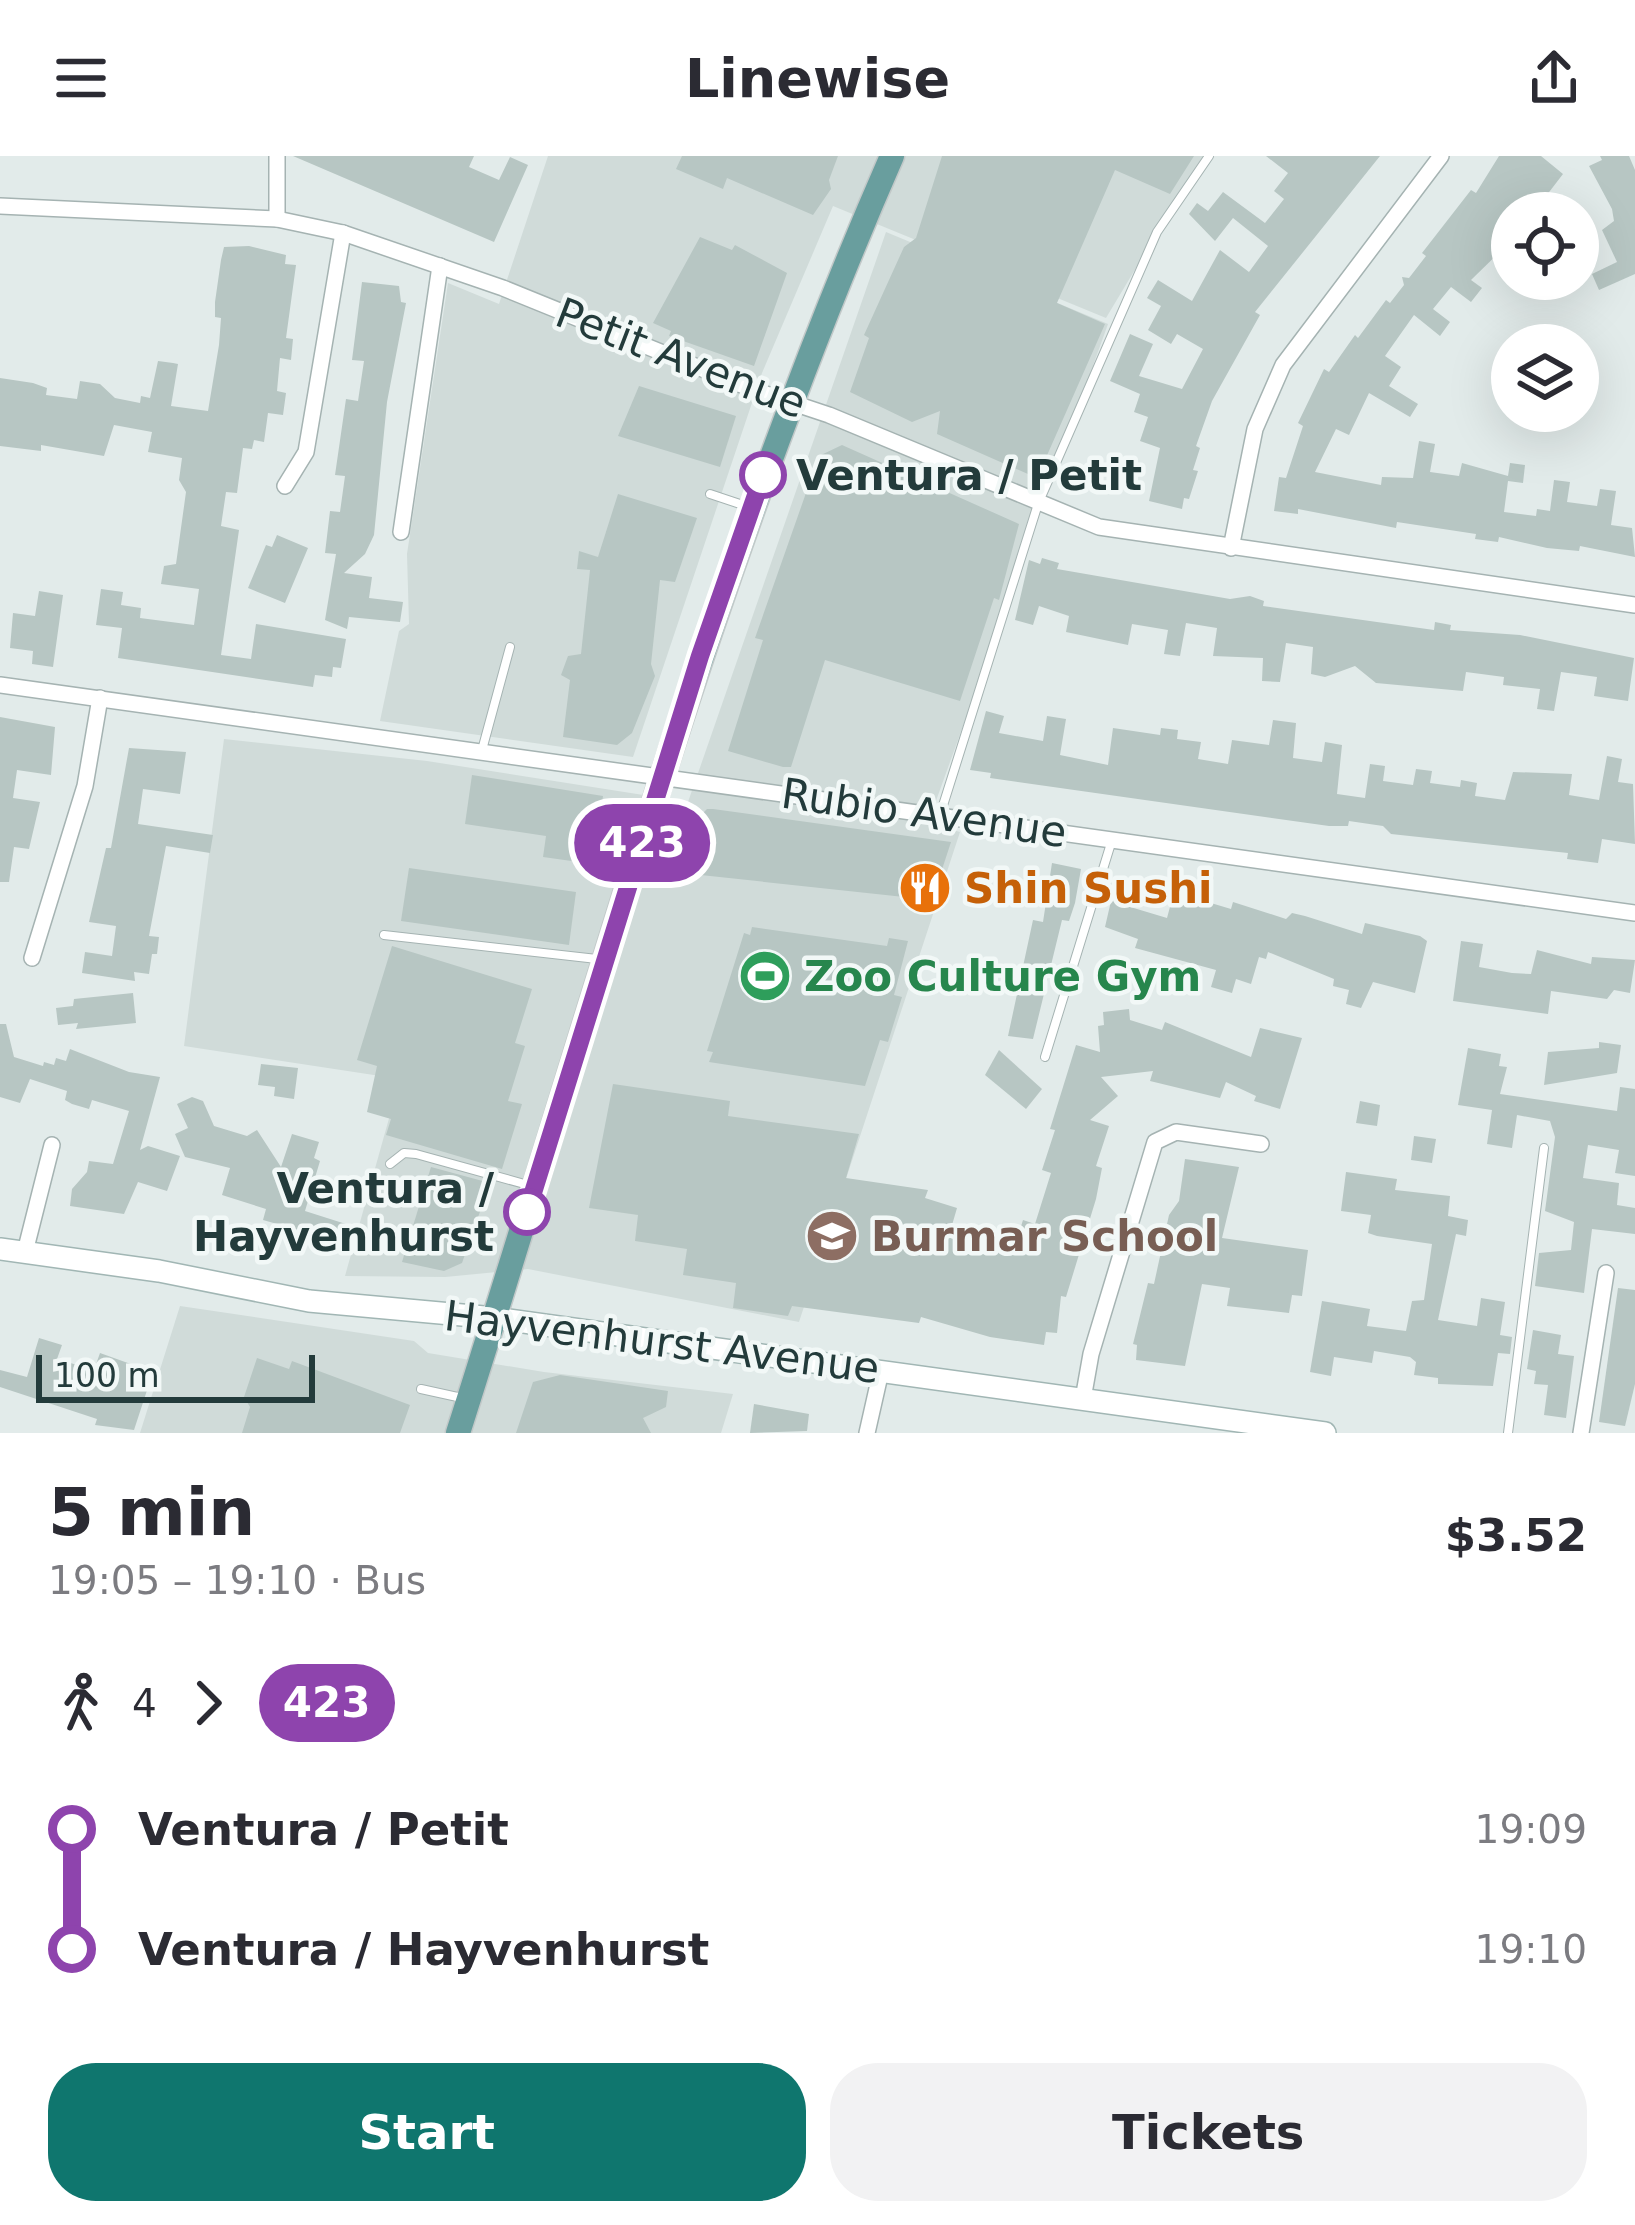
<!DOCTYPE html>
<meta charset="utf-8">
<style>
:root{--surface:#fff;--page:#f2f2f3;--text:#2b2b33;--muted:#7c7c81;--accent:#0f766e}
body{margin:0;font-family:"DejaVu Sans",sans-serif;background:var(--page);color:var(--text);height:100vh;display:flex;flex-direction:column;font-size:45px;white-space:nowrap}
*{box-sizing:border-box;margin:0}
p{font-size:39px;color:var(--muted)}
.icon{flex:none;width:66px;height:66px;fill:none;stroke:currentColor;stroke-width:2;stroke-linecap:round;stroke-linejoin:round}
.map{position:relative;height:1277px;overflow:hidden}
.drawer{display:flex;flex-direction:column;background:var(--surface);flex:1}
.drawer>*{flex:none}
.badge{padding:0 24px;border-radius:39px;font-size:42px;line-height:78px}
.tools{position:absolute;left:1491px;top:36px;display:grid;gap:24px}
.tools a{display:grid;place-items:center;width:108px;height:108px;border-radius:50%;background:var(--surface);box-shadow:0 12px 48px #0002;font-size:60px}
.scale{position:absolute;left:36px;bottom:30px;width:279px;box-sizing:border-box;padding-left:12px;border:6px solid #233b3b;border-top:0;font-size:33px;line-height:42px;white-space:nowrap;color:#233b3b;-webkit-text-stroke:9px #f2f8f7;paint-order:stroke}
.map>.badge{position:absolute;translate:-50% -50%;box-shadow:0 0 0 6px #fff}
.legs{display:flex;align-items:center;gap:18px;height:132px;padding:0 48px;font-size:39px}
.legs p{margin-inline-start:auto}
.headline{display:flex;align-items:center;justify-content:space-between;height:204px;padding:0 48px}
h1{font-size:66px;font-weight:600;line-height:90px}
.action{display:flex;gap:24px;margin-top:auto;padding:24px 48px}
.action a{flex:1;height:138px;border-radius:48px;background:var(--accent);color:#fff;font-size:48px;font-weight:600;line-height:138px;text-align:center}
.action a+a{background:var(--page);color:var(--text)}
ul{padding:0 48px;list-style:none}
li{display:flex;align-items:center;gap:42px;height:120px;font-size:45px}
li i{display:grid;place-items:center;width:18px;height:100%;margin:0 15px;background:currentColor}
li i::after{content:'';width:30px;height:30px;margin:-15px;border:9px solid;border-radius:50%;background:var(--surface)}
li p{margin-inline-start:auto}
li:first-child i{background:linear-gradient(#0000 50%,currentColor 0)}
li:last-child i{background:linear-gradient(currentColor 50%,#0000 0)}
header{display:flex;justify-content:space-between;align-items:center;height:156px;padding:0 48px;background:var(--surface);font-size:54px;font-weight:600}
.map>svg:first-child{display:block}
.built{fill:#d0dbd9}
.building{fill:#b7c6c3}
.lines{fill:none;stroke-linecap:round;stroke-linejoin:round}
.service-casing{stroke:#a5b3b2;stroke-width:10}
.minor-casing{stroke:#a5b3b2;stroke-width:18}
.secondary-casing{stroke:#a1b6b4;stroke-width:24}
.primary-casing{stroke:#c1c8c8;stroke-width:27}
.service{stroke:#fff;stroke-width:8}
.minor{stroke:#fff;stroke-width:15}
.secondary{stroke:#fff;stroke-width:21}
.primary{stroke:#699e9e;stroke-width:24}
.line-1-casing{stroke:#fff;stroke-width:27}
.line-1{stroke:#8e44ad;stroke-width:18}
.stop-1-dot{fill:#fff;stroke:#8e44ad;stroke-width:6}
.labels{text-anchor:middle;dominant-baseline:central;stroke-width:9;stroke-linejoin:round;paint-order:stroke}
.street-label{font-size:42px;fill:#233b3b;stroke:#f2f8f7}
.stop-label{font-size:42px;font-weight:bold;fill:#233b3b;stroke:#f2f8f7;text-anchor:start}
.food-label{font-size:42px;font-weight:bold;fill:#c56008;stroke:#f2f8f7;text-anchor:start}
.leisure-label{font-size:42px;font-weight:bold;fill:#27864d;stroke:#f2f8f7;text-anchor:start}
.education-label{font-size:42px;font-weight:bold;fill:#785e54;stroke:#f2f8f7;text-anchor:start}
</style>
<header><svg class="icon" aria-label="menu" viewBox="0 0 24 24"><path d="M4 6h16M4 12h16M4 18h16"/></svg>Linewise<svg class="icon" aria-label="share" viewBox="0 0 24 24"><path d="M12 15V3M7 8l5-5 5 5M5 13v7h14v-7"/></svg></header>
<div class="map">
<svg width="1635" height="1277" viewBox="0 0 1635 1277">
<rect width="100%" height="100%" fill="#e2ebea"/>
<!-- built -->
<g class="built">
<polygon points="548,0 1203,0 1106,162 833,50 762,217 633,601 380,565 399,475 409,468 407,398 448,127 499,148"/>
<polygon points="886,76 1108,168 928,667 960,676 799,1166 528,1113 445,1121 345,1120 400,923 184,890 224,583 427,605 688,646"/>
<polygon points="180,1150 414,1185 428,1197 544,1216 733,1238 721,1277 140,1277"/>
</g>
<!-- building -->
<g class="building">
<polygon points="293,0 474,0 469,11 499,24 510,1 528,9 494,86"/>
<polygon points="682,0 838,0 829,24 831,33 813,59 727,22 723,33 676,13"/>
<polygon points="942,0 1194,0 1170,38 1115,14 1057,147 1105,168 1037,322 937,278 940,255 912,266 850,236 869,182 864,179 904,91 916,82"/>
<polygon points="1266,0 1380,0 1255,156 1260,159 1212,245 1196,290 1200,292 1193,314 1198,315 1189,343 1184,342 1182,353 1149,345 1160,292 1140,285 1148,261 1134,256 1140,238 1110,225 1130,178 1153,188 1139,220 1182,233 1203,193 1177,178 1171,188 1148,174 1161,150 1147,142 1158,124 1192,145 1220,94 1249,116 1268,90 1233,62 1215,85 1189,58 1197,47 1208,55 1223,36 1265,67 1284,43 1274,35 1288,17"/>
<polygon points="1499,0 1541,0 1563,18 1533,57 1512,57 1512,84 1471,124 1482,132 1471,146 1451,131 1433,153 1450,166 1440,180 1414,159 1385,200 1401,211 1389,230 1418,248 1410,261 1369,237 1349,279 1336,273 1315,316 1381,329 1382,321 1413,322 1419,285 1435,288 1430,316 1459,320 1462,307 1508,320 1510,307 1525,309 1523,327 1508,325 1504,356 1536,360 1537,353 1550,355 1554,324 1570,326 1567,346 1597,350 1600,333 1616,335 1611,369 1632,372 1635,401 1580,390 1579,395 1547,392 1499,381 1498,386 1475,383 1476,378 1397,366 1396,372 1298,353 1298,358 1274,355 1279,321 1286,322 1303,270 1298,267 1324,213 1329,216 1355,179 1358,182 1386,144 1390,147 1404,129 1402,121 1409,122 1426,100 1422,97 1471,34 1476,37"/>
<polygon points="1600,0 1629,0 1635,14 1635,118 1599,134 1592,118 1617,106 1602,74 1614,65 1612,53 1589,10 1602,4"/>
<polygon points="700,81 732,94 735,89 787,117 754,210 669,180 671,175 653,167"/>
<polygon points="249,90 286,99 285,108 296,109 286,182 293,183 291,204 280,202 277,235 286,237 283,259 268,257 264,286 254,284 252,293 243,292 237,337 226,336 221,370 239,374 221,499 251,503 256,468 346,483 341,512 333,511 332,521 315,519 313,531 118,502 122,472 96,469 101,433 123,436 121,449 141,452 140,462 194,469 199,433 161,428 164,410 176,408 186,336 179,324 182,302 148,296 152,276 114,269 104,300 41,289 41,295 0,290 0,222 33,227 47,232 46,239 77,243 80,225 100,228 115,242 140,247 141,240 150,242 158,205 173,207 178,208 171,250 208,255 219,189 221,162 215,161 215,146 221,104 224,91"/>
<polygon points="362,126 399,130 401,146 406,147 387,246 374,379 365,398 344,417 372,421 369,442 403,446 400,466 349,461 347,473 325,464 336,398 325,397 330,355 340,356 345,320 335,319 346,243 358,245 364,205 352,204"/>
<polygon points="639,230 736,260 720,311 618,280"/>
<polygon points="842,289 1019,368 999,444 994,442 960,545 825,504 791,611 783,611 728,595 763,484 755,482 819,300"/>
<polygon points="618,338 697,362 675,426 660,424 651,508 655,520 632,577 617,589 563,581 570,524 561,519 568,500 581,498 590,414 577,413 579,395 598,401"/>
<polygon points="277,379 308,392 285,447 248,432 266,389 272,391"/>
<polygon points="1042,402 1059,407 1057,413 1230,443 1250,440 1264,445 1263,450 1434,474 1435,466 1451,469 1450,474 1520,479 1634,502 1628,545 1594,540 1597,521 1561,516 1554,555 1537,553 1540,533 1503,529 1504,521 1466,516 1463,535 1376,527 1355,510 1325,521 1311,518 1313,491 1286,487 1280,526 1262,525 1263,502 1213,500 1217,472 1186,467 1180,500 1164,498 1168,474 1132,468 1128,489 1066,476 1069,460 1039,450 1033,469 1015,464 1029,404 1040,408"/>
<polygon points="39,435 63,439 53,511 32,508 33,495 10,492 13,457 35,460"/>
<polygon points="986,555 1004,560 999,577 1043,585 1047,560 1066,563 1060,599 1108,609 1113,572 1160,579 1161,572 1178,574 1177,583 1201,586 1198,603 1228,608 1232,584 1269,589 1273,564 1296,567 1293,602 1322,606 1325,586 1342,589 1337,638 1365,642 1370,608 1385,610 1383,625 1413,629 1416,613 1432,615 1430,627 1460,631 1461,624 1477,627 1475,640 1505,644 1513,616 1572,618 1569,639 1599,644 1607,600 1622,603 1618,626 1633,628 1635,688 1602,683 1598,707 1567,703 1568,697 1391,678 1383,670 1349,665 1348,670 1329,670 990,622 991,617 970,614"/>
<polygon points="0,561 55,571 51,619 17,614 13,642 40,646 29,693 14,691 9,726 0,726"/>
<polygon points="129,592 186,596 180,638 143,633 138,668 213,679 210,697 166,690 149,780 159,781 157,798 152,798 149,818 134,816 135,825 82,817 85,796 112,800 116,770 89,766 106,692 111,692"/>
<polygon points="472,619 603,640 593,708 543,701 546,680 465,668"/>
<polygon points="707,653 713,653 951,686 932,744 682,717 694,666"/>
<polygon points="1052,707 1081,713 1075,747 1069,765 1062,764 1033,883 1008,880 1033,764 1043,766"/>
<polygon points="409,712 576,736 569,789 401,765"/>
<polygon points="1114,732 1131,737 1127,750 1167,762 1174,736 1231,753 1233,746 1286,763 1292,757 1305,760 1362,778 1365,767 1420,780 1427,785 1415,837 1373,826 1361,852 1346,848 1349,834 1333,830 1334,823 1268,796 1266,803 1259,801 1251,828 1236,823 1232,837 1211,831 1216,814 1135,792 1138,783 1105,771"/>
<polygon points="752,771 887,790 889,782 908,785 894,839 902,841 888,886 880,884 865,930 709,906 713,896 707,895 744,777 750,779"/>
<polygon points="1461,785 1483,788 1479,811 1512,817 1531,818 1537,794 1591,808 1592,801 1635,804 1630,837 1614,834 1607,843 1551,835 1548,858 1453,845"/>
<polygon points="392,790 532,833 515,887 525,890 508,945 522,948 502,1013 386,979 391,963 367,956 377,910 357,904"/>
<polygon points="133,837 136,867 76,873 78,867 58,869 56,852 73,850 74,843"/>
<polygon points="1129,853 1130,864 1162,874 1165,866 1251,901 1260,872 1302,882 1280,953 1254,945 1256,940 1226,926 1220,942 1150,925 1153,915 1101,921 1118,940 1090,964 1109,970 1096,1010 1102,1012 1096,1043 1066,1141 1061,1140 1057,1177 1046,1176 1044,1189 990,1181 921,1161 919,1167 792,1150 788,1160 733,1152 736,1127 683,1119 687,1093 635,1085 638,1059 589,1052 613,928 730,945 728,960 859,978 846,1022 928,1034 925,1042 957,1052 950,1076 1013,1096 1023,1064 1035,1068 1051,1017 1042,1014 1055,974 1050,973 1076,889 1100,896 1098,870 1104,869 1103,856"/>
<polygon points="0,868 6,868 14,901 43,910 44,906 54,909 56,902 66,905 70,893 129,916 160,921 140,994 148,990 180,1000 167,1035 138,1026 124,1058 70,1050 72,1033 87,1016 89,1005 113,1008 129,955 92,944 89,953 72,948 65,944 67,935 30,923 20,947 0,941"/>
<polygon points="1599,886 1621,889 1617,917 1544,929 1548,896 1599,892"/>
<polygon points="1468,892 1501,898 1499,910 1507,911 1500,938 1617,955 1620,931 1635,933 1635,1020 1615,1017 1619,994 1588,989 1583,1022 1619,1027 1617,1049 1635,1052 1635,1078 1592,1073 1584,1137 1535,1130 1539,1097 1571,1094 1574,1066 1545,1055 1555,981 1550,965 1517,959 1512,992 1487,988 1492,954 1458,949"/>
<polygon points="999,894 1042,933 1026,953 985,919"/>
<polygon points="261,908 298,912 294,943 274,940 275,931 258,929"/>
<polygon points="192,941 203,945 214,970 247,980 257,974 281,1011 292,978 319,986 314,1002 320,1005 305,1055 349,1069 344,1087 263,1064 266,1053 222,1039 230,1012 185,1001 175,978 188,972 177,948"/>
<polygon points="1360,945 1380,949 1377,970 1356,967"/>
<polygon points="1414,980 1436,983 1432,1007 1411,1004"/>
<polygon points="1185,1003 1239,1011 1222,1082 1308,1094 1302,1140 1292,1139 1289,1157 1227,1150 1230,1132 1202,1128 1185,1210 1136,1204 1137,1189 1133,1188 1148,1127 1154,1128 1169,1059 1179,1045"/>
<polygon points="431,1011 490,1027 462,1107 444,1115 402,1106"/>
<polygon points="1346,1016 1397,1023 1395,1034 1450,1040 1448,1060 1468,1064 1466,1080 1456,1078 1438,1164 1477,1170 1481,1142 1505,1146 1500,1179 1512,1181 1510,1198 1498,1197 1493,1230 1438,1228 1438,1222 1414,1219 1416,1206 1410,1201 1374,1195 1372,1207 1334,1201 1331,1220 1310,1216 1322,1145 1370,1153 1367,1170 1406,1175 1412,1145 1424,1144 1432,1088 1377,1080 1368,1077 1371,1059 1341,1055"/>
<polygon points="1618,1132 1635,1134 1635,1228 1625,1270 1599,1266"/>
<polygon points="1533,1174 1561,1179 1558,1198 1574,1200 1566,1262 1544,1259 1548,1229 1534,1228 1536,1215 1527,1213"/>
<polygon points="39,1182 62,1189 57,1203 94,1214 100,1197 153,1216 134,1274 95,1269 97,1263 0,1231 0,1214 27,1221"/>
<polygon points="257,1202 289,1213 292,1205 410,1249 400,1277 242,1277 250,1251 244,1241"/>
<polygon points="560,1219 668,1235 666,1251 643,1262 651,1277 516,1277 533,1226"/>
<polygon points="754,1248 809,1258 807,1275 750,1277"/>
</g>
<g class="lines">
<!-- service casing -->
<g class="service-casing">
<g id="service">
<polyline points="710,338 749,351"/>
<polyline points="482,594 510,491"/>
<polyline points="940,659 1038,348 1157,76 1209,0"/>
<polyline points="384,779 597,803"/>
<polyline points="1045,901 1112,684"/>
<polyline points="390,1008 404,997 416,998 528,1029"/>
<polyline points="421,1233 462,1242"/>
<polyline points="1508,1277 1544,992"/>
</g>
</g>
<!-- minor casing -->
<g class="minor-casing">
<g id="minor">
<polyline points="0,50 277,63 343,77 503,132 754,234 829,259 1099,371 1635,449"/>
<polyline points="277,63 277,0"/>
<polyline points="285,330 306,296 343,77"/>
<polyline points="401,376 440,110"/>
<polyline points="1231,392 1255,273 1283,209 1441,0"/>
<polyline points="0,529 1635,757"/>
<polyline points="32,802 85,630 100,542"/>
<polyline points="25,1096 52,989"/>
<polyline points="1083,1243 1091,1198 1155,986 1176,976 1261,988"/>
<polyline points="867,1277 881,1215"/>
<polyline points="1581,1277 1606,1117"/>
</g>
</g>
<!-- secondary casing -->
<g class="secondary-casing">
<polyline id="secondary" points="0,1093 159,1115 309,1145 495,1162 1325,1277"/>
</g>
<!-- primary casing -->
<g class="primary-casing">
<path id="primary" d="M458,1277c137,-429 253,-864 434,-1277"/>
</g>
<!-- service -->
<use href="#service" class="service"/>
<!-- minor -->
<use href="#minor" class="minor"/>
<!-- secondary -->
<use href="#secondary" class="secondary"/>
<!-- primary -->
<use href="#primary" class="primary"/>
</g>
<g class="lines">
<!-- line-1 casing -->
<g class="line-1-casing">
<polyline id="line-1" points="527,1056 700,500 763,319"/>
</g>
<!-- line-1 -->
<use href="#line-1" class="line-1"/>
</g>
<!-- icons -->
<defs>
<g id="restaurant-disc" transform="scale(2.7)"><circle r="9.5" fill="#e8710a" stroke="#f2f8f7"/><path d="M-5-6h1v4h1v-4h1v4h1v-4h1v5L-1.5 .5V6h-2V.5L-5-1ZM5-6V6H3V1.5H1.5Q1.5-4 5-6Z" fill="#fff"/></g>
<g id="stadium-disc" transform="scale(2.7)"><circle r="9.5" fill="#2e9e5b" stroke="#f2f8f7"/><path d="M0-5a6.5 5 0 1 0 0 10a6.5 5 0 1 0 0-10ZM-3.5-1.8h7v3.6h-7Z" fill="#fff"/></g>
<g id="school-disc" transform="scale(2.7)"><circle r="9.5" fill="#8d6e63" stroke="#f2f8f7"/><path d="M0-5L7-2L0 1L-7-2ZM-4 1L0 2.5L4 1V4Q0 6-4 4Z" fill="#fff"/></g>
</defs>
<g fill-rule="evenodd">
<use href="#restaurant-disc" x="925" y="732"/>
<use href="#stadium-disc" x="765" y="820"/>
<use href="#school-disc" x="832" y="1080"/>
</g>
<!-- markers -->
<g class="stop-1-dot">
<circle cx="763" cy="319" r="21"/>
<circle cx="527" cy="1056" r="21"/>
</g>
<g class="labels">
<!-- street labels -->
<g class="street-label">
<text transform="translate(681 202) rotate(21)">Petit Avenue</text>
<text transform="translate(924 657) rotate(8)">Rubio Avenue</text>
<text transform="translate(662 1186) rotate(7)">Hayvenhurst Avenue</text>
</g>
<!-- stop labels -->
<g class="stop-label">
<text x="796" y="319">Ventura / Petit</text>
<text x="494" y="1032" text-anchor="end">Ventura /<tspan x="494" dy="48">Hayvenhurst</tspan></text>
</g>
<!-- food labels -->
<g class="food-label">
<text x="964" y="732">Shin Sushi</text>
</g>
<!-- leisure labels -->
<g class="leisure-label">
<text x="804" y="820">Zoo Culture Gym</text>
</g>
<!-- education labels -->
<g class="education-label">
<text x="871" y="1080">Burmar School</text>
</g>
</g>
</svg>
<div class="tools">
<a><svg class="icon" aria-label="locate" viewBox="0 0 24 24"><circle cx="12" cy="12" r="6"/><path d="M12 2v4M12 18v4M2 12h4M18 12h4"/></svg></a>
<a><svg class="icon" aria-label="layers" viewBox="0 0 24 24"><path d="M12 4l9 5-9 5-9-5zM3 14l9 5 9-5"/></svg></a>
</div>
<div class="scale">100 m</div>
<b class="badge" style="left:642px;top:687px;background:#8e44ad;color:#fff">423</b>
</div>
<section class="drawer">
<div class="headline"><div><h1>5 min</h1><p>19:05 – 19:10 · Bus</p></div><b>$3.52</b></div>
<div class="legs"><svg class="icon" aria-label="walk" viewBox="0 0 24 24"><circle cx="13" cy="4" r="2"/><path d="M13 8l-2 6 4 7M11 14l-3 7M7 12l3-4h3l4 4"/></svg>4<svg class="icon" aria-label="forward" viewBox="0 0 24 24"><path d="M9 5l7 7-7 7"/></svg><b class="badge" style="background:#8e44ad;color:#fff">423</b></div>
<ul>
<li><i style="color:#8e44ad"></i><b>Ventura / Petit</b><p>19:09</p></li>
<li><i style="color:#8e44ad"></i><b>Ventura / Hayvenhurst</b><p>19:10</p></li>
</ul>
<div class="action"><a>Start</a><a>Tickets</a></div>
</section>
